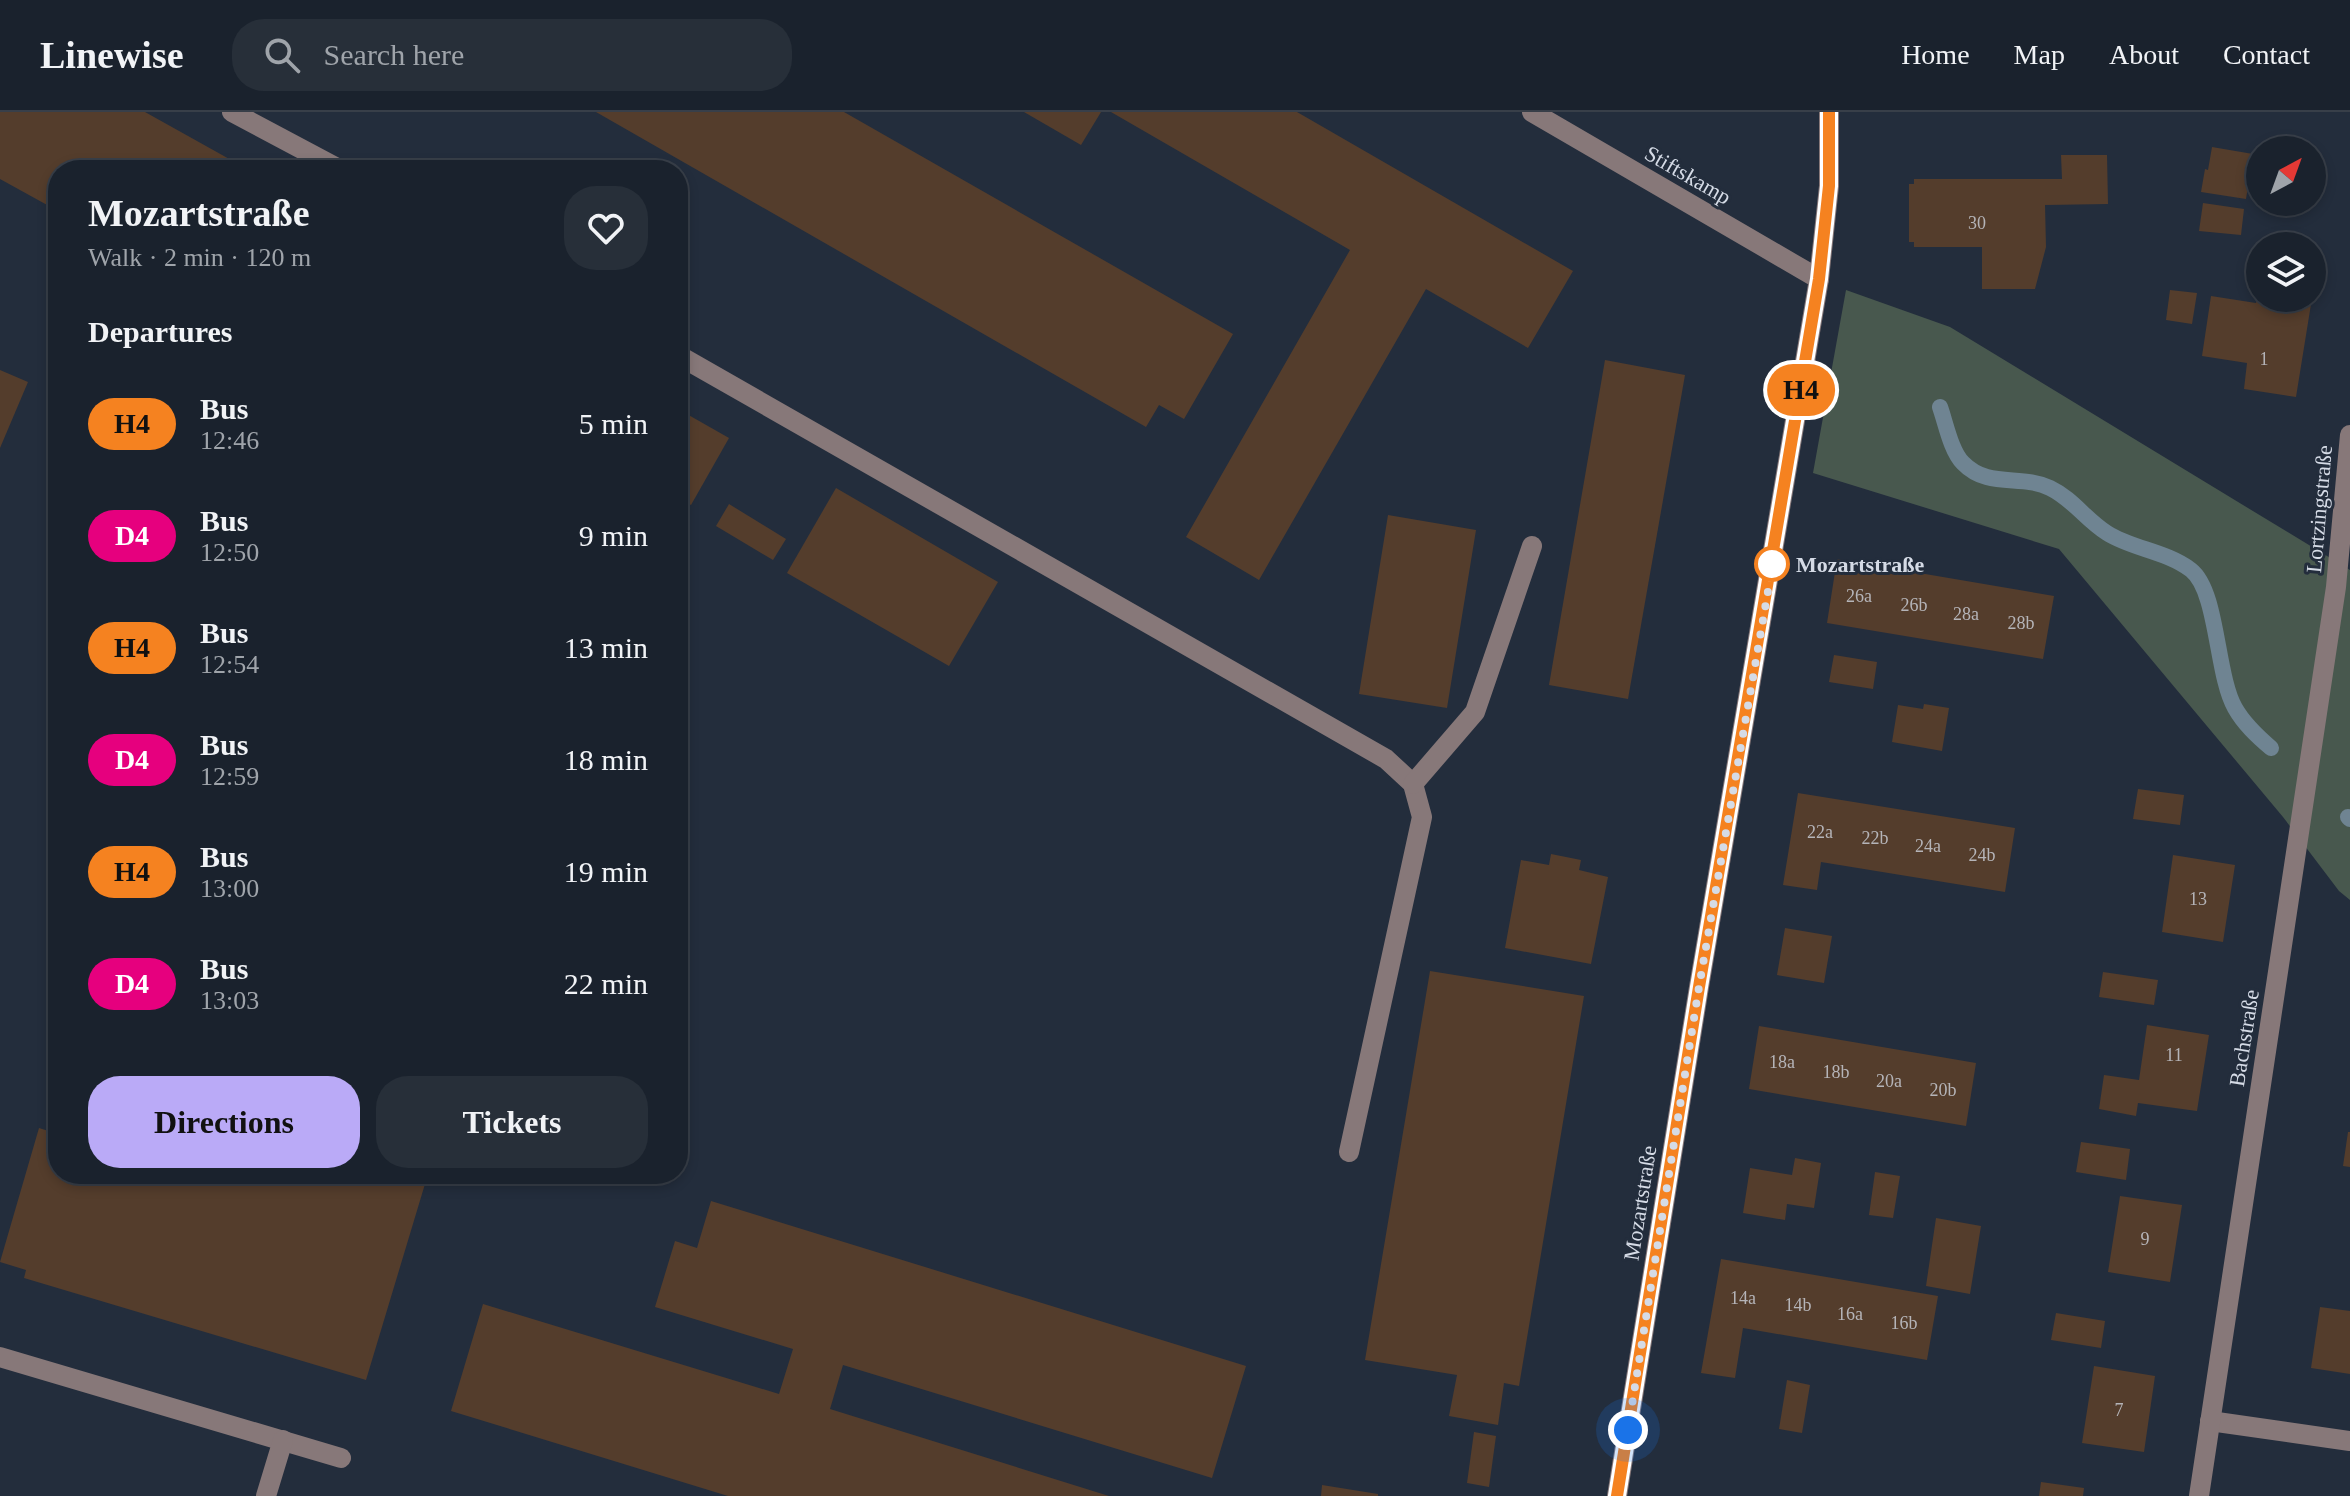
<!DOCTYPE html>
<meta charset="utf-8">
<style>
:root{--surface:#1a222d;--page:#272f39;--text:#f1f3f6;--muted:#9fa4aa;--line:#383f49;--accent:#baaaf7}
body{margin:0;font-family:Georgia,serif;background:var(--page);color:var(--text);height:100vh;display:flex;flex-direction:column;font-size:30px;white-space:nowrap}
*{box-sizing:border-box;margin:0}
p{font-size:26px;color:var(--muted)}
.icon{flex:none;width:44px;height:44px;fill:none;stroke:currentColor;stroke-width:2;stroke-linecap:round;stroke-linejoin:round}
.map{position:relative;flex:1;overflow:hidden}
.side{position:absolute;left:48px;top:48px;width:640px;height:1024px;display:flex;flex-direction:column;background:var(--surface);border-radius:32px;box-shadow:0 4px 12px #0003,0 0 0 2px var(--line)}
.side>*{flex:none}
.badge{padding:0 16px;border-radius:26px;font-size:28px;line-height:52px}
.needle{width:52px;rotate:41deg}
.controls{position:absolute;left:2246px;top:24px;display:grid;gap:16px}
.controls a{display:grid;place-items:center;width:80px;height:80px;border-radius:50%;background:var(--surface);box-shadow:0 4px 12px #0003,0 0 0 2px var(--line);font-size:40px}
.you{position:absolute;width:40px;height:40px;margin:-20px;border:6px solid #fff;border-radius:50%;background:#1a73e8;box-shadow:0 0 0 12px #1a73e833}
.map>.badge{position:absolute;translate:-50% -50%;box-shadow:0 0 0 4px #fff}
h2{padding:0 40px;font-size:30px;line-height:72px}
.round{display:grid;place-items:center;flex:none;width:84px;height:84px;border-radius:32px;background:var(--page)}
.overview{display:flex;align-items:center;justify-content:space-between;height:136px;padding:0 40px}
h1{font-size:38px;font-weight:700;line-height:60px}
.primary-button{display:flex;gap:16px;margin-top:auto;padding:16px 40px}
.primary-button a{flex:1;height:92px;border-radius:32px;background:var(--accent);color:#111;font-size:32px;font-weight:700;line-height:92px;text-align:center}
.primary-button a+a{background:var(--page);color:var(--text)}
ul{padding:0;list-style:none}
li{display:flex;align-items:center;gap:24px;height:112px;padding:0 40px}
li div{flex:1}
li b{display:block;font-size:30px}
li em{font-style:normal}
li .badge{min-width:88px;font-weight:700;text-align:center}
header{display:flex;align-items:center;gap:48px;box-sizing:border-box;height:112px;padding:0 40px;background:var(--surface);border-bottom:2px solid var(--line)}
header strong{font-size:38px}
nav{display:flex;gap:44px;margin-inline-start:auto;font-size:28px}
.search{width:560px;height:72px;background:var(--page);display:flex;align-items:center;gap:20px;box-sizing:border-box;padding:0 28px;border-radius:32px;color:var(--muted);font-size:30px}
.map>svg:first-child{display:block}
.green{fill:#48584e}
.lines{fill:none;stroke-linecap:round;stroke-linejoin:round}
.stream{stroke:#6f8492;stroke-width:16}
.building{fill:#543d2c}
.minor{stroke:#877879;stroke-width:20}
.line-casing{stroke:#fff;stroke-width:18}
.line{stroke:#f58220;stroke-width:12}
.walk{stroke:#d5dbe6;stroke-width:8;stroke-dasharray:0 14.4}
.stop-dot{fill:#fff;stroke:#f58220;stroke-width:4}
.labels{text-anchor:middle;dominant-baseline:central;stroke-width:6;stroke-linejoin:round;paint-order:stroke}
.number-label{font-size:18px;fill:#b5b4b8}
.street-label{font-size:22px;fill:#d5dbe6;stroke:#232d3c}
.stop-label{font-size:22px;font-weight:bold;fill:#d5dbe6;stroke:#232d3c;text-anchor:start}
</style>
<header>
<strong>Linewise</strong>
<div class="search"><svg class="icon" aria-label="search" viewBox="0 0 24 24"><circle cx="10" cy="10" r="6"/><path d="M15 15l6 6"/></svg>Search here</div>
<nav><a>Home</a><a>Map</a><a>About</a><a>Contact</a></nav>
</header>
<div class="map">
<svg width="2350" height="1384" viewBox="0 0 2350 1384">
<rect width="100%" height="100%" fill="#232d3c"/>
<!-- green -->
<polygon class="green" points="1846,178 1950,215 2350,458 2350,788 2339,779 2283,705 2059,437 1813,361"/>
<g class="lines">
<!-- stream -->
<g class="stream">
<path d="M1940,295c6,17 11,44 23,56 25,26 58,11 87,25 23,11 36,32 57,45 25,16 59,18 84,37 27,21 25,105 44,138 9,16 22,28 36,40"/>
<polyline points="2348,705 2350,707"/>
</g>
</g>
<!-- building -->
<g class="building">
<polygon points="0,0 145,0 249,58 58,58 58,99 0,67"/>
<polygon points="596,0 844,0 1233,222 1184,307 1159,293 1146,315"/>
<polygon points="1024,0 1101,0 1081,33"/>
<polygon points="1111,0 1297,0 1573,159 1528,236 1426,177 1259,468 1186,425 1350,138"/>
<polygon points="2212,35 2253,42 2246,87 2201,80 2205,57 2208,58"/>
<polygon points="2061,43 2107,43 2108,92 2045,93 2046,135 2035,177 1982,177 1982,135 1914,135 1914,130 1909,130 1909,72 1914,72 1914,67 2062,67"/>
<polygon points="2203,91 2244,97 2241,123 2199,119"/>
<polygon points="2170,178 2197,181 2192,212 2166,208"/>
<polygon points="2258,179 2260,186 2312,186 2296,285 2244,277 2247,251 2202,244 2211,184 2256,191"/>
<polygon points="1605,248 1685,263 1628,587 1549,573"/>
<polygon points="0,258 28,270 0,336"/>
<polygon points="678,297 729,326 691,393 678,386"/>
<polygon points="836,376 998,470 949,554 787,461"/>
<polygon points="729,392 786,427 773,448 716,414"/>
<polygon points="1388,403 1476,418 1447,596 1359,582"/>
<polygon points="1837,447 2054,484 2043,547 1827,511"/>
<polygon points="1834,543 1877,550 1873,577 1829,570"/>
<polygon points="1924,592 1949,596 1942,639 1892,630 1898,593 1923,597"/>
<polygon points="2138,677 2184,683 2180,713 2133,707"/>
<polygon points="1798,681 2015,716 2005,780 1821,750 1817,778 1783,773"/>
<polygon points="1551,742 1581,748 1579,758 1608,765 1591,852 1505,836 1521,748 1549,753"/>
<polygon points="2173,743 2235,753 2223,830 2162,820"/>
<polygon points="1785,816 1832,824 1824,871 1777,863"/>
<polygon points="1430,859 1584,884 1519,1274 1504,1271 1498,1313 1449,1304 1457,1263 1365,1248"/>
<polygon points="2103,860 2158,868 2154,893 2099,885"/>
<polygon points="2147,913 2209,923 2197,999 2138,991 2136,1004 2099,997 2104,963 2139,968"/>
<polygon points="1759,914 1976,951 1966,1014 1749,977"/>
<polygon points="39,1016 58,1022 58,1062 428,1062 366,1268 24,1166 26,1158 0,1150"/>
<polygon points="2348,1020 2350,1020 2350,1055 2343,1054"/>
<polygon points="2081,1030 2130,1037 2126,1068 2076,1060"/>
<polygon points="1795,1046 1821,1051 1814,1096 1787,1092 1785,1108 1743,1101 1750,1056 1792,1063"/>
<polygon points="1875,1060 1900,1064 1893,1106 1869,1103"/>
<polygon points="2120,1084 2182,1093 2170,1170 2108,1160"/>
<polygon points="711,1089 1246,1254 1212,1366 843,1253 830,1297 1109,1384 728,1384 451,1299 483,1192 779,1282 793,1237 655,1195 675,1129 697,1136"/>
<polygon points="1936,1106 1981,1114 1970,1182 1926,1174"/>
<polygon points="1721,1147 1938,1184 1927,1248 1743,1216 1735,1266 1701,1261"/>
<polygon points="2320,1195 2350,1199 2350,1262 2311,1256"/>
<polygon points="2056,1201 2105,1209 2101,1236 2051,1228"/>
<polygon points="2094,1254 2155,1264 2144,1340 2082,1331"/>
<polygon points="1787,1268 1810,1273 1802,1321 1779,1317"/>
<polygon points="1474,1320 1496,1324 1489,1375 1467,1371"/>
<polygon points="2041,1370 2084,1376 2083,1384 2039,1384"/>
<polygon points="1322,1373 1378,1382 1378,1384 1321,1384"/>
</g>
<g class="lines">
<!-- minor -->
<g class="minor">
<polyline points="232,0 341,58"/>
<polyline points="1532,0 1819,167"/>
<polyline points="678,243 1386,647 1413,672 1422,705 1349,1040"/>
<polyline points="1413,672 1475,600 1532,434"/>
<polyline points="0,1245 341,1346"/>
<polyline points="2210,1309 2350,1329"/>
<polyline points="266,1384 283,1328"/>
<polyline points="1617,1384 1699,875 1819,167 1829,74 1829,0"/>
<polyline points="2199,1384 2336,475 2350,323"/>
</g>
</g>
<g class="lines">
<!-- line casing -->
<g class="line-casing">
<polyline id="line" points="1617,1384 1699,875 1819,167 1829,74 1829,0"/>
</g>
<!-- line -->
<use href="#line" class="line"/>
<!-- walk -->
<polyline class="walk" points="1628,1318 1699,875 1775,439 1772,452"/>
</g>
<!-- markers -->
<circle class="stop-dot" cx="1772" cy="452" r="16"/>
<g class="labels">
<!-- number labels -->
<g class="number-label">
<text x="1977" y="111">30</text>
<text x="2264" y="247">1</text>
<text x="1859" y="484">26a</text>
<text x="1914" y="493">26b</text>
<text x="1966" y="502">28a</text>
<text x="2021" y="511">28b</text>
<text x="1820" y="720">22a</text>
<text x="1875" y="726">22b</text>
<text x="1928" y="734">24a</text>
<text x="1982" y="743">24b</text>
<text x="2198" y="787">13</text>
<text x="2174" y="943">11</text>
<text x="1782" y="950">18a</text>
<text x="1836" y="960">18b</text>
<text x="1889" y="969">20a</text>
<text x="1943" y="978">20b</text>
<text x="2145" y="1127">9</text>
<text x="1743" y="1186">14a</text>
<text x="1798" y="1193">14b</text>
<text x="1850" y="1202">16a</text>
<text x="1904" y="1211">16b</text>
<text x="2119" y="1298">7</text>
</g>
<!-- street labels -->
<g class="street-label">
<text transform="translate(1688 63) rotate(30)">Stiftskamp</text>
<text transform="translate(2319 397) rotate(-85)">Lortzingstraße</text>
<text transform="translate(2244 926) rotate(-81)">Bachstraße</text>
<text transform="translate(1640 1091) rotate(-81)">Mozartstraße</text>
</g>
<!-- stop labels -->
<g class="stop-label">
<text x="1796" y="452">Mozartstraße</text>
</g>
</g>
</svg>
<div class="controls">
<a><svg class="needle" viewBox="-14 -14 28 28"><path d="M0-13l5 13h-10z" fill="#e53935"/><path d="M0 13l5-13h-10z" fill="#9fa4aa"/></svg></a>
<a><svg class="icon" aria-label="layers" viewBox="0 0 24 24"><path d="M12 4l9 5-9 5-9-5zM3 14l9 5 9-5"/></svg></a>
</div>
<div class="you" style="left:1628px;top:1318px"></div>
<b class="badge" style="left:1801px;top:278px;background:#f58220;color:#111">H4</b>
<section class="side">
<div class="overview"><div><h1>Mozartstraße</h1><p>Walk · 2 min · 120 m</p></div><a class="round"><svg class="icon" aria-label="heart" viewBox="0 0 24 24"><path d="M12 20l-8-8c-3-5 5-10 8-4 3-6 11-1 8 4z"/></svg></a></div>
<h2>Departures</h2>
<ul>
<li><span class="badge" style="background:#f58220;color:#111">H4</span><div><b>Bus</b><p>12:46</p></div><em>5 min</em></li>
<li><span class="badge" style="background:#e6007e;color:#fff">D4</span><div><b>Bus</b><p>12:50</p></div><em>9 min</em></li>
<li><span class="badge" style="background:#f58220;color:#111">H4</span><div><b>Bus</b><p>12:54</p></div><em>13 min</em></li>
<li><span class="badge" style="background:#e6007e;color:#fff">D4</span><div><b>Bus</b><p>12:59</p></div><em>18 min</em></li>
<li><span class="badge" style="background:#f58220;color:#111">H4</span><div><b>Bus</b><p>13:00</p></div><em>19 min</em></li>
<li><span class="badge" style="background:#e6007e;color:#fff">D4</span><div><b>Bus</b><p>13:03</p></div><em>22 min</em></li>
</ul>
<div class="primary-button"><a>Directions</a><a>Tickets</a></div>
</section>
</div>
